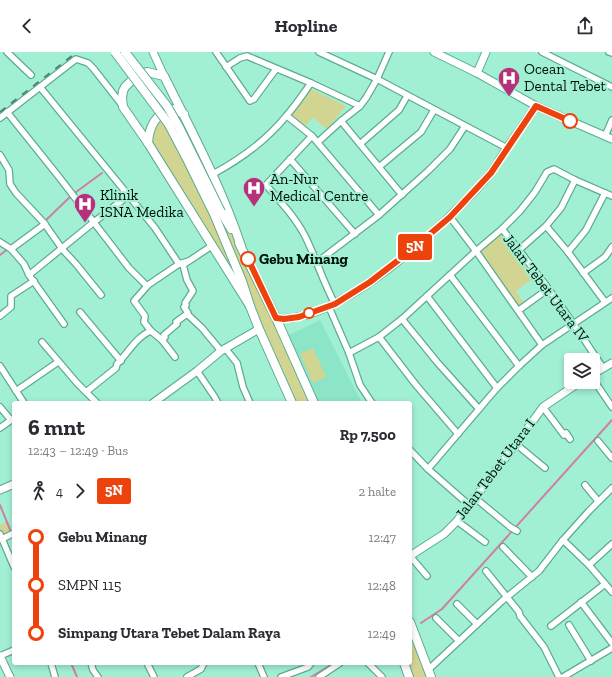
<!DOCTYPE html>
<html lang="id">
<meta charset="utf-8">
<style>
:root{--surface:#fff;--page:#f7f7f7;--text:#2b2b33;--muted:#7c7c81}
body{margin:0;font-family:"Zilla Slab",serif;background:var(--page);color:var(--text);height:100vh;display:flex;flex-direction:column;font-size:15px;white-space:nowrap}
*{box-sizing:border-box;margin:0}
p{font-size:13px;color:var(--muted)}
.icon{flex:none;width:22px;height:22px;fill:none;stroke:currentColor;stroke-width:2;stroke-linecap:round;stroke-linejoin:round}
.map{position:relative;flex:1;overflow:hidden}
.drawer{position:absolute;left:12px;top:349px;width:400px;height:264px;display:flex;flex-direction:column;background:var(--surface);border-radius:4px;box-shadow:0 2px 6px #0003}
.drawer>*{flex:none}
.badge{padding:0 8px;border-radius:3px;font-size:14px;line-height:26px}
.controls{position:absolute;left:564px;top:301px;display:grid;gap:8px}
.controls a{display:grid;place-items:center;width:36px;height:36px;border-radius:4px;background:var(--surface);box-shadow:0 2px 6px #0003;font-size:20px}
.map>.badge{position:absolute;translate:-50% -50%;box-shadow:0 0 0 2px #fff}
.legs{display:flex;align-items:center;gap:6px;height:44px;padding:0 16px;font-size:13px}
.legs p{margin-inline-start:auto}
.overview{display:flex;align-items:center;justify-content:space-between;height:68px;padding:0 16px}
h1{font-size:22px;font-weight:700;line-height:30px}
ul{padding:0 16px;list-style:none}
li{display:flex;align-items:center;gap:14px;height:48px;font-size:15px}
li i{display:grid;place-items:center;width:6px;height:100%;margin:0 5px;background:currentColor}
li i::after{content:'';width:10px;height:10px;margin:-5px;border:3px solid;border-radius:50%;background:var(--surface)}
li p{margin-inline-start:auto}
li:first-child i{background:linear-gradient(#0000 50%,currentColor 0)}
li:last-child i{background:linear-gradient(currentColor 50%,#0000 0)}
header{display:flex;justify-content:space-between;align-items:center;height:52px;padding:0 16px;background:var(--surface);font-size:18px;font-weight:700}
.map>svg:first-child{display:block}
.built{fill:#8ce5c7}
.green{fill:#d2d592}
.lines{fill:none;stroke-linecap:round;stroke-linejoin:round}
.stream{stroke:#cf7ea5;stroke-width:2}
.street-casing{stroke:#5dab92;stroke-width:8}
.secondary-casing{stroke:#5dab92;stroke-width:9}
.primary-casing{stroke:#5dab92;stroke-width:10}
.street{stroke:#fff;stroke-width:5.5}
.secondary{stroke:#fff;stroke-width:7}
.primary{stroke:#fff;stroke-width:8}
.rail{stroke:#528371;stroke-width:2;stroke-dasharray:7 7;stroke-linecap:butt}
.primary-bridge-casing{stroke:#5dab92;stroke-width:10;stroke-linecap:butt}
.primary-bridge{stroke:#fff;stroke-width:8}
.line-1-casing{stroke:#fff;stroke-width:9}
.line-1{stroke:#ee420d;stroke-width:6}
.stop-1-dot{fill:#fff;stroke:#ee420d;stroke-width:2}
.labels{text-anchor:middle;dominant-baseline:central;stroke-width:4;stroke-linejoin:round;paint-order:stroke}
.poi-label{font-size:15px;fill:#00110a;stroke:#a1f0d4;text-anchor:start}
.stop-label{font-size:15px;font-weight:bold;fill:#00110a;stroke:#a1f0d4;text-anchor:start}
.street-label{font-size:15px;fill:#00110a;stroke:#a1f0d4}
</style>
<header><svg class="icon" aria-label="back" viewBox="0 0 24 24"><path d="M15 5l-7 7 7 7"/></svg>Hopline<svg class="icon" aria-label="share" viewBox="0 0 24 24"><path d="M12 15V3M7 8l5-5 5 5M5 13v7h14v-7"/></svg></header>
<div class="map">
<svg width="612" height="625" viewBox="0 0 612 625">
<rect width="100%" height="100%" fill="#a1f0d4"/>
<!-- built -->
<polygon class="built" points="320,268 362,351 314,351 285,285"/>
<!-- green -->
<g class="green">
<polygon points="311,37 346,54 327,77 313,66 305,74 291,63"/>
<polygon points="159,64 221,160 241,194 314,351 292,351 250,254 148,91"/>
<polygon points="502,181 534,226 516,239 524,251 518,255 478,198"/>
<polygon points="313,296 326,325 313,331 300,302"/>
<polygon points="6,470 10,479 0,484 0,473"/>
<polygon points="410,570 431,625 409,625 405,611 410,611"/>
</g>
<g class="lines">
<!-- stream -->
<g class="stream">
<polyline points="44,170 72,143 102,121"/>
<polyline points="0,203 8,197"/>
<polyline points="0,453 11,480"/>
<polyline points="421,571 442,557 612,368"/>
<polyline points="71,611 77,625"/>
<polyline points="311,625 334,611"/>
</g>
<!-- street casing -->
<g class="street-casing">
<g id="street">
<polyline points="7,0 31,23"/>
<polyline points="216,0 250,49 254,47 276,17"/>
<polyline points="319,0 377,27 507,96"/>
<polyline points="542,0 612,35"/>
<polyline points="609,0 612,1"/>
<polyline points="226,15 240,6 247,4 311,31 360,54"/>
<polyline points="40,35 155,176 179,212 189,209 213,193"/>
<polyline points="7,60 59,125 129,216 147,234"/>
<polyline points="287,64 312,84 379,163"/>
<polyline points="0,66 76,7 88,11 93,16 122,53"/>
<polyline points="341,69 402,143"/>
<path d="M312,84l-46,49c14,16 29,32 39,51 11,22 18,46 30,68"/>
<polyline points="605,84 612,68"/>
<polyline points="318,90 341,69 360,54 366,46 377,27 389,0"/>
<polyline points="360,92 399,58 407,44"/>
<polyline points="0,103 9,118 10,132 16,141 44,171 63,198 76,212 101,243"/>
<polyline points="290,107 355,182"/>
<polyline points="379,115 421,80 434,58"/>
<path d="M213,122c28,-15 54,-34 74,-59 9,-10 16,-21 24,-32"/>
<polyline points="450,165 476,199 542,293"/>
<polyline points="546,174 568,200 605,250"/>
<path d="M502,177c36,44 70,91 101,139"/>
<polyline points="0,190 11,197 24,212 29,223 64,272"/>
<polyline points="11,197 45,172"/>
<polyline points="519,198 546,174 561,156 575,128"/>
<polyline points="568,200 586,178 605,141"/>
<polyline points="316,211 379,163 428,119 450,97 465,74"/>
<polyline points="583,221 605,205 612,195"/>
<polyline points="29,223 94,170 129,143"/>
<polyline points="450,223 519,314"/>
<polyline points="427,244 497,336"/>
<polyline points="329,255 349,301 360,333 372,351"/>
<polyline points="519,258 548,237"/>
<polyline points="80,260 121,309"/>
<polyline points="187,262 188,261 184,255 186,253 185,251 193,239 187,228 183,213 187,210"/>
<polyline points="0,264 11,255 11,244 34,229"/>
<polyline points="402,267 437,310 479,357"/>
<polyline points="151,279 144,270 145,264 134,249 148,233 179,212"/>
<polyline points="379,285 416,333 458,382"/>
<polyline points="162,288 175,305"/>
<polyline points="42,290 77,331 97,351"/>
<polyline points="225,296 237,311 243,335 250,351"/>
<polyline points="349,301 379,285 402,267 476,199 502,177 520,159 535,140 547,120 554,117 575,128 612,144"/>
<polyline points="0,314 24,351"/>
<polyline points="197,319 214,344 218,351"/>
<polyline points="593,327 612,355"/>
<polyline points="16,339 58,310"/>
<path d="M86,340l30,-24 1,-4c11,-11 20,-28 34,-33l11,9 3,-3 -1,-2 13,-11 -1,-2 11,-8 15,14 19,23"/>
<polyline points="0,355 11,368"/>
<polyline points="543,355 564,383 566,381 570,387"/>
<polyline points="0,376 14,366"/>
<polyline points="598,389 612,406"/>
<polyline points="516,392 545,416"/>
<polyline points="410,398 428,417 469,453"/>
<polyline points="428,417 497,336 519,314 542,293 612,246"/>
<polyline points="585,433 598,449"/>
<polyline points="474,445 509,474"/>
<polyline points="457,469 485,490"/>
<polyline points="510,475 517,479"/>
<polyline points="0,482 14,515"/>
<polyline points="2,487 14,481"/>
<polyline points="563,488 589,513 612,540"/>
<polyline points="503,495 532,525"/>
<polyline points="410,504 427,524"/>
<polyline points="589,513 612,492"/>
<polyline points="486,519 519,560 520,564 544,595 559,625"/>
<polyline points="581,550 612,591"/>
<polyline points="457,552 477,572"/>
<polyline points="436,566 459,589"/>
<polyline points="569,573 591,609"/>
<polyline points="551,574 605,532"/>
<polyline points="0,604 14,598"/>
<polyline points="51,611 55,625"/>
<polyline points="91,611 93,618 98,625"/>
<polyline points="147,611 154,625"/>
<polyline points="258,611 264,625"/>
<polyline points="368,611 382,625"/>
<polyline points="428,618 502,549 539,519 563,488 589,459 612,436"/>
<polyline points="187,625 201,617 204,611"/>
<polyline points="281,625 308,615 311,611"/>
<polyline points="319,625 340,611"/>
<polyline points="563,625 612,596"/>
</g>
</g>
<!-- secondary casing -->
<g class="secondary-casing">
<g id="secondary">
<polyline points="153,0 164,24"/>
<polyline points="434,0 477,21 536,54 612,87"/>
<polyline points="477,21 486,0"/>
<path d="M276,266c63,8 176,-99 214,-144 6,-8 11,-17 17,-26 10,-14 19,-28 29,-42"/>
<polyline points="593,322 612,311"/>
<polyline points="153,351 197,319 221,299 259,277"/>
<polyline points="0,438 14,432"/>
<polyline points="410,504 444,482 457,469 516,392 543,355 580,330"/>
<polyline points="0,604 10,625"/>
</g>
</g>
<!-- primary casing -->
<g class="primary-casing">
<g id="primary">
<path d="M148,91c1,-16 8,-30 24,-34l12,5"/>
<polyline points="221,160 231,177"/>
<polyline points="214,162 242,229 250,254 259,277 292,351"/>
<polyline points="239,191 276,266 314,351"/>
<path d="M241,194c-20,-60 -49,-114 -77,-170l-17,-4 -10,3 -12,12 -2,4 -1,7 1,9 25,36 102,163"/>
<polyline points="410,570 431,625"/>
<polyline points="404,611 409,625"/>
</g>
</g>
<!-- street -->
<use href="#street" class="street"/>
<!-- secondary -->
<use href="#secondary" class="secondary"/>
<!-- primary -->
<use href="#primary" class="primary"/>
<!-- rail -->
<polyline class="rail" points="0,60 77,0"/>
<!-- primary-bridge casing -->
<g class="primary-bridge-casing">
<g id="primary-bridge">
<polyline points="115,0 168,71 188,109 214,162"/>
<polyline points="125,0 167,54 179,75 221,160"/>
</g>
</g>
<!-- primary-bridge -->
<use href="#primary-bridge" class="primary-bridge"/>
</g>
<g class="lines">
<!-- line-1 casing -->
<g class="line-1-casing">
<polyline id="line-1" points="248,207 276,266 284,267 299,265 335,252 370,230 409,200 450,165 491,121 536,54 570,69"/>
</g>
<!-- line-1 -->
<use href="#line-1" class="line-1"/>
</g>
<!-- icons -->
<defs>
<g id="hospital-pin" transform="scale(1.15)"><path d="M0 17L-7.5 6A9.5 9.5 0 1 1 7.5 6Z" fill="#b4327b" stroke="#a1f0d4"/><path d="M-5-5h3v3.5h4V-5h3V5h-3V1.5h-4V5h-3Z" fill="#fff"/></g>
</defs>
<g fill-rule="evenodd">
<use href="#hospital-pin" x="509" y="26"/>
<use href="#hospital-pin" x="254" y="136"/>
<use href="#hospital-pin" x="85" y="152"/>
</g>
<!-- markers -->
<g class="stop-1-dot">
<circle cx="570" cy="69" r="7"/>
<circle cx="248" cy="207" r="7"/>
<circle cx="309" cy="261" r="5"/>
</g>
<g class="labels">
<!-- poi labels -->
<g class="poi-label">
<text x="524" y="17">Ocean<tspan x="524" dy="17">Dental Tebet</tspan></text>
<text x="270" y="127">An-Nur<tspan x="270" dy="17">Medical Centre</tspan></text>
<text x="100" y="143">Klinik<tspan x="100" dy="17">ISNA Medika</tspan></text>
</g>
<!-- stop labels -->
<g class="stop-label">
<text x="259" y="207">Gebu Minang</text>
</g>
<!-- street labels -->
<g class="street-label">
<text transform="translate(546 236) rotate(53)">Jalan Tebet Utara IV</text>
<text transform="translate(495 417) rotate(-53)">Jalan Tebet Utara I</text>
</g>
</g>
</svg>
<div class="controls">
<a><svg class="icon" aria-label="layers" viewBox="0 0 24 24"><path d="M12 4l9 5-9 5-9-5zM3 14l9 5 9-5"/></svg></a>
</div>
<b class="badge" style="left:415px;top:195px;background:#ee420d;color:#fff">5N</b>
<section class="drawer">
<div class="overview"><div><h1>6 mnt</h1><p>12:43 – 12:49 · Bus</p></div><b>Rp 7,500</b></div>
<div class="legs"><svg class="icon" aria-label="walk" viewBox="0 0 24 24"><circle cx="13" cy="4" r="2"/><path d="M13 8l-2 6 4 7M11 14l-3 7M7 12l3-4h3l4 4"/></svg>4<svg class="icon" aria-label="forward" viewBox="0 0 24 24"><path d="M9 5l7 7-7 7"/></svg><b class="badge" style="background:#ee420d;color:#fff">5N</b><p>2 halte</p></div>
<ul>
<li><i style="color:#ee420d"></i><b>Gebu Minang</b><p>12:47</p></li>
<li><i style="color:#ee420d"></i><span>SMPN 115</span><p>12:48</p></li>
<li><i style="color:#ee420d"></i><b>Simpang Utara Tebet Dalam Raya</b><p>12:49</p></li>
</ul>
</section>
</div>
